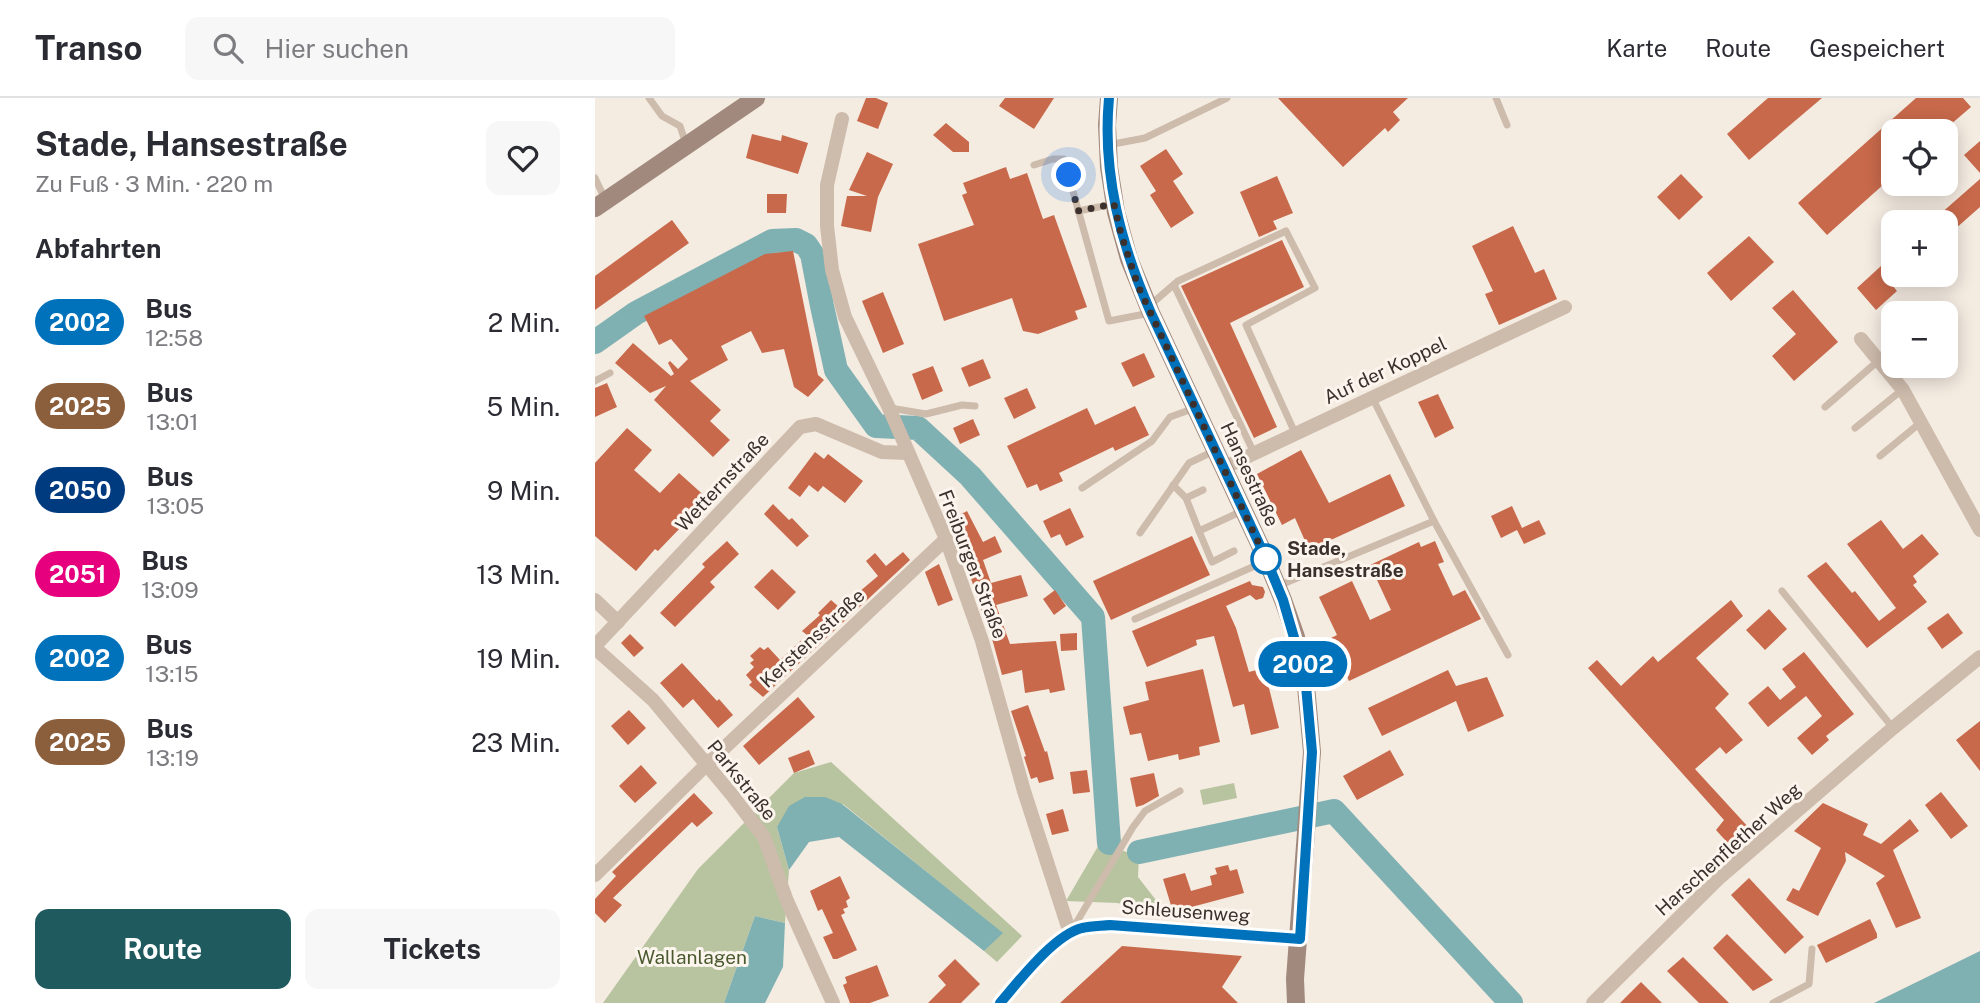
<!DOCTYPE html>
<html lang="de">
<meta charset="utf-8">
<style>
:root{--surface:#fff;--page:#f7f7f7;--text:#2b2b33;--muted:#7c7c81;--line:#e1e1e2;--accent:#1f5a5e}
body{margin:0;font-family:"Public Sans",sans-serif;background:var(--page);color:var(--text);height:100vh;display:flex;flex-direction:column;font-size:26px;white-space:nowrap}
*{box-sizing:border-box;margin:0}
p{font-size:23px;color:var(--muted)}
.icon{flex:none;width:38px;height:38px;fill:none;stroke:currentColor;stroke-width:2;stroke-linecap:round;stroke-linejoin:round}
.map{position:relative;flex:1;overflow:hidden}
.sheet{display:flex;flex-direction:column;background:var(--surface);width:595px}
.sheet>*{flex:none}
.badge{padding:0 14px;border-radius:23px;font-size:24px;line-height:46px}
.controls{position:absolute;left:1286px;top:21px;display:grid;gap:14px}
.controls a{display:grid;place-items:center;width:77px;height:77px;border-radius:14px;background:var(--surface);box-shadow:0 4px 18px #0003;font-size:35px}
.you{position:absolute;width:35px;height:35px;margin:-18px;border:5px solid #fff;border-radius:50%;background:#1a73e8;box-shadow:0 0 0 10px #1a73e833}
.map>.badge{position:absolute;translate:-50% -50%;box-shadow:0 0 0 4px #fff}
h2{padding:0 35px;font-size:26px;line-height:63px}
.round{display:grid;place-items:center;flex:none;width:74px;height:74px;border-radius:14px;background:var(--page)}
.overview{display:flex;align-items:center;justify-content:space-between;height:119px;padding:0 35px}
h1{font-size:33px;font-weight:700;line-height:52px}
.cta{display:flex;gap:14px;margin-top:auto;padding:14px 35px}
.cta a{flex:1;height:80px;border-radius:14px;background:var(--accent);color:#fff;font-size:28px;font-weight:700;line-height:80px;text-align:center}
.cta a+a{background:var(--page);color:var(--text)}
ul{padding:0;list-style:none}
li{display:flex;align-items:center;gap:21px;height:84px;padding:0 35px}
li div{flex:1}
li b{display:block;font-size:26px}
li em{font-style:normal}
li .badge{min-width:77px;font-weight:700;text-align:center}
header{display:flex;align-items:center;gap:42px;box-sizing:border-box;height:98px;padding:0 35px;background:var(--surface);border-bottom:2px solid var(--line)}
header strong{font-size:33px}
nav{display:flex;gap:38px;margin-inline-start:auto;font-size:24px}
.search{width:490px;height:63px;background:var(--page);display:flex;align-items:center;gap:18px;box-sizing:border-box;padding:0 24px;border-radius:14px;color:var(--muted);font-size:26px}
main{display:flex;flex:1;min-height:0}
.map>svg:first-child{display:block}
.green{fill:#b8c4a0}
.water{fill:#7fb0b2}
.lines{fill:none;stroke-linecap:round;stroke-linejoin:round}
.river{stroke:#7fb0b2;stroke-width:24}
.building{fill:#c8694b}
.lane{stroke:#cdbbac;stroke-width:7}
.street{stroke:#cdbbac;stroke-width:14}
.secondary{stroke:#a18a7d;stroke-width:18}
.line-casing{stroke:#fff;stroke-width:16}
.line{stroke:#0072bc;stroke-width:10}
.walk{stroke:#3b302b;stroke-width:7;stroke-dasharray:0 12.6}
.stop-dot{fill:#fff;stroke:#0072bc;stroke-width:3.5}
.labels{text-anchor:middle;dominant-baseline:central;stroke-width:6;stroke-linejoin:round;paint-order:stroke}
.street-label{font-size:19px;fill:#3b302b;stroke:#fbf5ee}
.stop-label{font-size:19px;font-weight:bold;fill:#3b302b;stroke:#fbf5ee;text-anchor:start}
.park-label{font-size:19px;fill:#4a5a2e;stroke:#fbf5ee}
</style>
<header>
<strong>Transo</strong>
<div class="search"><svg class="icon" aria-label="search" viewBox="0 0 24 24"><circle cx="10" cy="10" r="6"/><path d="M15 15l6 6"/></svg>Hier suchen</div>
<nav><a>Karte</a><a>Route</a><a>Gespeichert</a></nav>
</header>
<main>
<section class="sheet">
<div class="overview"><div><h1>Stade, Hansestraße</h1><p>Zu Fuß · 3 Min. · 220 m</p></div><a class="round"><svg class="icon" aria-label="heart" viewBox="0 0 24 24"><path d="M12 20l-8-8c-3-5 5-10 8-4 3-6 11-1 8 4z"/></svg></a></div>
<h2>Abfahrten</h2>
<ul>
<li><span class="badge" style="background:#0072bc;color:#fff">2002</span><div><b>Bus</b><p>12:58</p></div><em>2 Min.</em></li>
<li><span class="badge" style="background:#8b5e3c;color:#fff">2025</span><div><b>Bus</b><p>13:01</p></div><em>5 Min.</em></li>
<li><span class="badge" style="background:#003b80;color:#fff">2050</span><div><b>Bus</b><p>13:05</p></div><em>9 Min.</em></li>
<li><span class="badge" style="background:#e6007e;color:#fff">2051</span><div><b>Bus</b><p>13:09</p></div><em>13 Min.</em></li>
<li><span class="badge" style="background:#0072bc;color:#fff">2002</span><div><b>Bus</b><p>13:15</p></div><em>19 Min.</em></li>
<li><span class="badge" style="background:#8b5e3c;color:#fff">2025</span><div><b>Bus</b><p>13:19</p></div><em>23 Min.</em></li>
</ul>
<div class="cta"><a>Route</a><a>Tickets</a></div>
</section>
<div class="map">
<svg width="1385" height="905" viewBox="0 0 1385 905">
<rect width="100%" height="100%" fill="#f4ebe1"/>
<!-- green -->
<g class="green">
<polygon points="236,664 427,838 402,864 389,853 407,835 248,706 182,729 194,772 190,825 160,818 129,905 8,905 103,771 199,675"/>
<polygon points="639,685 642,700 608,707 605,692"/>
<polygon points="509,738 510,747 544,758 543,779 571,815 522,805 471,803"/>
</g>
<!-- water -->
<g class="water">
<polygon points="210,699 230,699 247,706 408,835 389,853 244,739 214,744 194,772 182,729 194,708"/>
<polygon points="160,818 190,825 188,869 170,905 129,905"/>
<polygon points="1385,853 1385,905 1279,905"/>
</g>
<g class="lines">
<!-- river -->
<g class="river">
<polyline points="0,244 41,215 177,143 201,142 211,147 217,156 227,208 241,272 281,328 323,330 375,378 498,519 514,745"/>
<polyline points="544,754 739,713 916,905"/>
</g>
</g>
<!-- building -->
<g class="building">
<polygon points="271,0 281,0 293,5 283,31 262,23"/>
<polygon points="410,0 459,0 439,31 404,8"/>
<polygon points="683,0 813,0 798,14 805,22 793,34 790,30 748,69"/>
<polygon points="1173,0 1227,0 1154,62 1132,36"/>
<polygon points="1321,0 1368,0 1376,9 1348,33 1298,33 1298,78 1232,137 1203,105"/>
<polygon points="351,25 374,44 374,54 358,54 338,37"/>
<polygon points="157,36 186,43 187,37 213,45 203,76 151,60"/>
<polygon points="1385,43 1385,75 1369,57"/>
<polygon points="571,51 588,76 578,83 599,115 576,130 555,97 561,93 545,68"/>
<polygon points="272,54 298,66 283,99 276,134 246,128 252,98 272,98 254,92"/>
<polygon points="411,69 415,81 432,75 448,121 459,117 492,209 480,213 483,221 443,236 428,233 417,200 349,223 323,146 379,127 367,97 372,95 368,85"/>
<polygon points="1086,76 1108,99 1084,122 1062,99"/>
<polygon points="682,78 698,115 678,123 682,131 664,139 645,94"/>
<polygon points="1385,81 1385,109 1351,139 1351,124 1336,124"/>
<polygon points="172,96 192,96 191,115 172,115"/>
<polygon points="77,122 94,145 0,212 0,178"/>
<polygon points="918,128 940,175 949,171 962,201 904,227 890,196 898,193 877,148"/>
<polygon points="1154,138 1179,164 1136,203 1112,175"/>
<polygon points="687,142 709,189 635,225 682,329 659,340 586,188"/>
<polygon points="198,153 223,277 229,282 213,299 199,289 189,251 167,255 156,233 126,248 133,262 95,283 126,312 115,323 135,342 118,359 59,302 71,288 55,295 20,265 38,245 76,278 79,276 73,265 75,263 83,271 93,261 76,241 64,247 49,218 170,156"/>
<polygon points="1298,157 1298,177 1309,177 1297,187 1302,193 1281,212 1262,190"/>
<polygon points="1198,192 1243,244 1199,283 1177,258 1201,236 1177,210"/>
<polygon points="288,194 309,246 288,255 267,203"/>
<polygon points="549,255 560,279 538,289 526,265"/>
<polygon points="388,261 396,280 374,289 366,270"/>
<polygon points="338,268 348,293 327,302 317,276"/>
<polygon points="12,285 22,309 0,319 0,290"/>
<polygon points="432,290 441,310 419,321 409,300"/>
<polygon points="843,296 859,330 840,340 823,304"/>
<polygon points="540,308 554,337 520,353 518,349 464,375 468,383 445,393 442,386 432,390 412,348 492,310 500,327"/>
<polygon points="378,321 385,337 365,346 358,330"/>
<polygon points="32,330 57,352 39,372 65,395 84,375 113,401 63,453 60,451 41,473 0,438 0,365"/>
<polygon points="706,352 734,405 795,376 810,408 714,452 700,420 687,427 662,376"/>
<polygon points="220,354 229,361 233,356 268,383 250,405 228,388 223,394 214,387 205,399 193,390"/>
<polygon points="178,406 194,422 197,420 214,438 202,449 169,416"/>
<polygon points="917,408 927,430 944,422 951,436 929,446 922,432 906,440 896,418"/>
<polygon points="475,410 489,439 471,448 465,436 456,440 448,423"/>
<polygon points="372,413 388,444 400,438 407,454 388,462 396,485 426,477 433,498 401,507 415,546 461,543 470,592 455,595 454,591 430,595 427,572 407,577 393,526 391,526 362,438 354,423"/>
<polygon points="1286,422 1308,451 1327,436 1344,456 1318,478 1322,484 1318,487 1332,504 1272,550 1212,478 1231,464 1257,495 1260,493 1284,523 1301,510 1252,446"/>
<polygon points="597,438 615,477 516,522 498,483"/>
<polygon points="132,443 144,456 115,484 120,489 80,529 65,515 110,469 107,466"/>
<polygon points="840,443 849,464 843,466 858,498 870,492 886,521 754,583 734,541 742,537 724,499 757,483 775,522 796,512 775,467 824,444 826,449"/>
<polygon points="308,454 315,462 168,599 154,587 157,584 151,577 159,569 155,565 159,562 155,558 165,549 169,552 173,549 185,562 212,537 207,533 225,517 223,515 236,502 244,509 263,492 264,494 283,478 271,463 280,455 291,468"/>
<polygon points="344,466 358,502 343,508 330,474"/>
<polygon points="177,471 201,494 183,512 159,489"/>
<polygon points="655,483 657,487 668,489 670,494 668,500 661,502 655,497 631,508 641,530 654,574 669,570 684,630 656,637 649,606 638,609 619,538 601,542 602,547 552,569 537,533"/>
<polygon points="460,492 471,508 459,517 448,501"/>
<polygon points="1136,502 1148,518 1101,560 1134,596 1120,610 1148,642 1131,656 1125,649 1100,671 1155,731 1139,752 1121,732 1129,722 993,570 1002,562 1026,588 1058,558 1063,564"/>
<polygon points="1174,511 1192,531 1170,552 1151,532"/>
<polygon points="1353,515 1368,535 1347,551 1332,530"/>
<polygon points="482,535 482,552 466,553 465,536"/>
<polygon points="35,536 49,550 39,559 26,545"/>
<polygon points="1209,554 1259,616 1231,638 1234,642 1217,657 1202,640 1227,618 1211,598 1173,629 1153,605 1173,588 1185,602 1201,589 1187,571"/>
<polygon points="87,565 122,603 124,601 138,617 123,630 98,601 88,610 65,585"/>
<polygon points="608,571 625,644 604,649 605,657 584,662 583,656 553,663 546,635 535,637 528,609 554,602 550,584"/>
<polygon points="853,572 861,588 892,579 909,618 873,634 861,603 787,638 773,610"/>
<polygon points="203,599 220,619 164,667 148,648"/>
<polygon points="433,607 450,654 452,653 459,681 444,685 442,679 436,681 429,659 431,658 416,613"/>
<polygon points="34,612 51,630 33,647 16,628"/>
<polygon points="1385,623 1385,673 1361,642"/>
<polygon points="214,652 220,666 199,675 193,660"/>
<polygon points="795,652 809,677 762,702 748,678"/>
<polygon points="46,667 62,685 40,705 24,688"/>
<polygon points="492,672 495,694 478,696 475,674"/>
<polygon points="559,675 564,698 548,707 541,709 535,680"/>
<polygon points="1346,694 1373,728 1356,741 1330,707"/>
<polygon points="99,695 118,715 102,729 97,724 18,800 27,807 10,825 0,815 0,801 21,778 17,774"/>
<polygon points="1228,705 1273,726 1268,737 1286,746 1315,721 1324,733 1298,752 1326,820 1301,830 1281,785 1290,778 1250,754 1251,763 1223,818 1191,802 1198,790 1204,793 1226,750 1199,733"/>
<polygon points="468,711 474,733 457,737 451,716"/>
<polygon points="633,767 635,773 642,771 649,795 578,814 568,781 590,775 596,793 617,787 615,778 622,776 620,770"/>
<polygon points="245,778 255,800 251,803 253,809 248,811 250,815 246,817 262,852 242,861 238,861 228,839 238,835 227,811 223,813 215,793"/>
<polygon points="1154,780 1209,839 1190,856 1136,797"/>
<polygon points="1275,821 1282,836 1282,840 1231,865 1222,847"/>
<polygon points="1132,836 1178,882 1158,893 1118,850"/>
<polygon points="527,848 647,858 627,889 643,905 465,905"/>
<polygon points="1088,859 1134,905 1104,905 1072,873"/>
<polygon points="360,861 385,886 366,905 333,905 351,887 343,878"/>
<polygon points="282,867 294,898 275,905 255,905 248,887 252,885 250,879"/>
<polygon points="1046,884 1067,905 1025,905"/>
</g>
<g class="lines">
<!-- lane -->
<g class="lane">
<polyline points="54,0 67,18 85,28 91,46"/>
<polyline points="901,0 912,27"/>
<polyline points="513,47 550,40 632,0"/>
<polyline points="439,67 458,61 469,61 514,223 555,215"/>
<polyline points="0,80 10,101"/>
<polyline points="483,113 519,106"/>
<polyline points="579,187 659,355"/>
<polyline points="554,208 583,183 691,133 720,190 651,227 700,335"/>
<polyline points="0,283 15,275"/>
<polyline points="1230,309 1283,263"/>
<polyline points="295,310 331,316 367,307 380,308"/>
<polyline points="1260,330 1307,292"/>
<polyline points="1285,358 1325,325"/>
<polyline points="578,387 591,400 604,433 647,413"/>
<polyline points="487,390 557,343 575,319 600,310"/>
<polyline points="591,400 608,392"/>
<polyline points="839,423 913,557"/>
<polyline points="604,433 617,464 639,453"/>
<polyline points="545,435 594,365 619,353"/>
<polyline points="683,488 839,423 777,299"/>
<polyline points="1187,493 1298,630"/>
<polyline points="540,521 671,463"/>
<polyline points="477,832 538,729 550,713 585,693"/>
<polyline points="1178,905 1214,886 1217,851"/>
</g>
<!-- street -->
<g class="street">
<polyline points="247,21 232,87 232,128 237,172 250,219 294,310 351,441 387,543 429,693 475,835"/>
<polyline points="1266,241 1308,292 1385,432"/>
<polyline points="628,370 970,209"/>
<polyline points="0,502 23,524"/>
<polyline points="0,548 205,329 221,326 287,354 313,355"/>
<polyline points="0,550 58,602 137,697 169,739 192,803 238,905"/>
<polyline points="0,777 111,667 351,441"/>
<path d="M405,905c19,-21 55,-68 82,-75 9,-2 19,-2 28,-3l190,14"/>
<polyline points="998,905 1123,781 1298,630 1385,559"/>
</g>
<!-- secondary -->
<g class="secondary">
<polyline points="514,0 512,27 514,69 521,114 534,161 556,215 669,456 688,502 701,539 710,577 717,654 700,881 701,905"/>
<polyline points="0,110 161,0"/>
</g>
</g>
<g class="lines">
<!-- line casing -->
<g class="line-casing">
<path id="line" d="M405,905c19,-22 54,-68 82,-75 9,-2 19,-2 28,-3l190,14 12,-187 -7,-77 -22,-75 -19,-46 -113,-241c-30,-68 -49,-139 -42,-215"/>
</g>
<!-- line -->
<use href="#line" class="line"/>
<!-- walk -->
<polyline class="walk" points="474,77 483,113 519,106 526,136 543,188 672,463 671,461"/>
</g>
<!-- markers -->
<circle class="stop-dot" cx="671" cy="461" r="14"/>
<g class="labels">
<!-- street labels -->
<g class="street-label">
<text transform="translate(790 272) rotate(-25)">Auf der Koppel</text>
<text transform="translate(655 376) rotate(65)">Hansestraße</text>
<text transform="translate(127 384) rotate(-47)">Wetternstraße</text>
<text transform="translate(378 466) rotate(69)">Freiburger Straße</text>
<text transform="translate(217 540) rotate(-43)">Kerstensstraße</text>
<text transform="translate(147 682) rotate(51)">Parkstraße</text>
<text transform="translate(1133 751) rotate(-42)">Harschenflether Weg</text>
<text transform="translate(591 813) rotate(4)">Schleusenweg</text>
</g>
<!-- stop labels -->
<g class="stop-label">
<text x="692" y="450">Stade,<tspan x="692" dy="22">Hansestraße</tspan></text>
</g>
<!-- park labels -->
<g class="park-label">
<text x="97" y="859">Wallanlagen</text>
</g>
</g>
</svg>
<div class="controls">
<a><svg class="icon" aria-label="locate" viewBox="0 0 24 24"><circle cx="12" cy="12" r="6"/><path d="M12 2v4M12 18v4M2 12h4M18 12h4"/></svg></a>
<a>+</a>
<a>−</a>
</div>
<div class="you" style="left:474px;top:77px"></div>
<b class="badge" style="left:708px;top:566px;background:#0072bc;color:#fff">2002</b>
</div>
</main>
